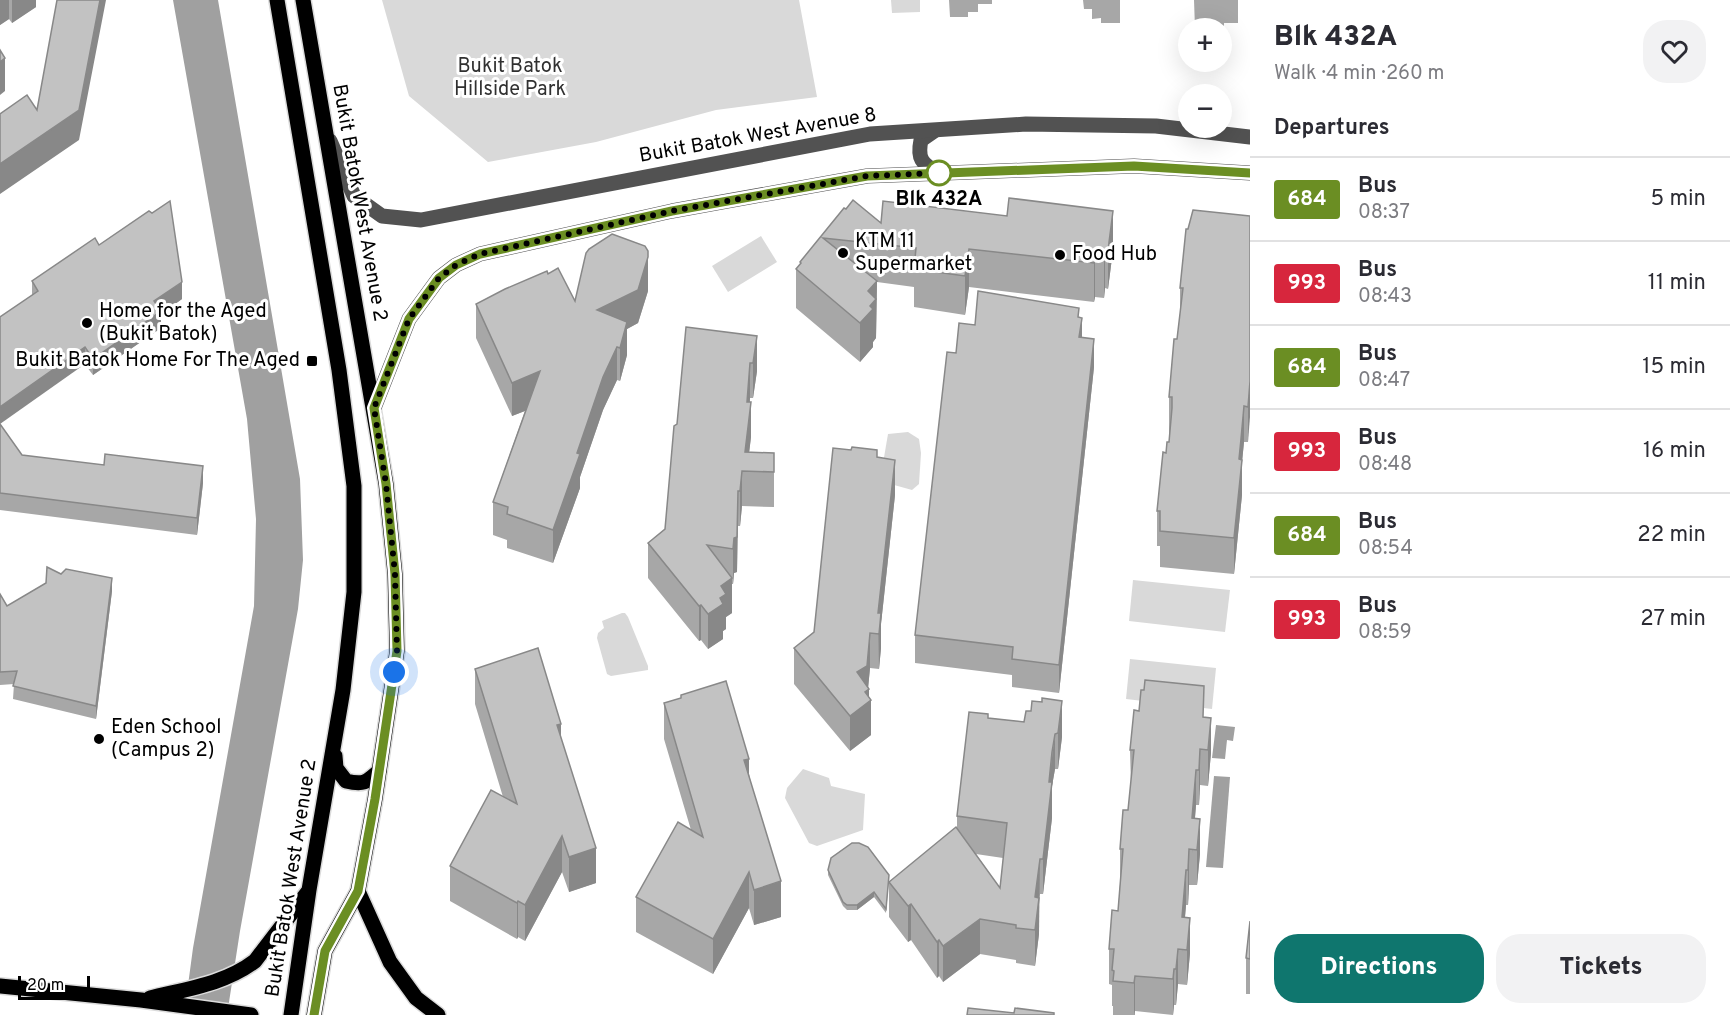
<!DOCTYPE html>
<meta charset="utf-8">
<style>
:root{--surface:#fff;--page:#f2f2f3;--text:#2b2b33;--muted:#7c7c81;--line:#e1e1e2;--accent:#0f766e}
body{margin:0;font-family:Overpass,sans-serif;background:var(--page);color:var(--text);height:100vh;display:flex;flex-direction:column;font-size:22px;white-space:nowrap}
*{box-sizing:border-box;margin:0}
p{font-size:20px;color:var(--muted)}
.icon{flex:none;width:33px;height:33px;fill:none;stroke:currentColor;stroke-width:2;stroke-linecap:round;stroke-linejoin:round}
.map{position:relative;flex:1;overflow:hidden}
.side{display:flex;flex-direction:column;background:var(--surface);width:480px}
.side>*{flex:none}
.badge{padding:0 12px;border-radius:4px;font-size:21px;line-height:39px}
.controls{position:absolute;left:1178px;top:18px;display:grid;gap:12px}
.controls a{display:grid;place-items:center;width:54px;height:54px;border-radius:50%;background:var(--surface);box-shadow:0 6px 24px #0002;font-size:30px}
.scale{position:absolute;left:18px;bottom:15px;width:72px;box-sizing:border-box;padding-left:6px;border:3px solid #000;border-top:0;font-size:16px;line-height:21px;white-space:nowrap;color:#000;-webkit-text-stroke:4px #fff;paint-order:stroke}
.you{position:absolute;width:30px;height:30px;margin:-15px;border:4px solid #fff;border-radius:50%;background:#1a73e8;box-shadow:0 0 0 9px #1a73e833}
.map>.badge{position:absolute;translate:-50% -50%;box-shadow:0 0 0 3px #fff}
h2{padding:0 24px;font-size:22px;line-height:54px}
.round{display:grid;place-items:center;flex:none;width:63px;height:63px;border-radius:24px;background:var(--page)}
.head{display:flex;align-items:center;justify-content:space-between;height:102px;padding:0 24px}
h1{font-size:28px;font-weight:800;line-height:45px}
.action{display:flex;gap:12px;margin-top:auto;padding:12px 24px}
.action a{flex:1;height:69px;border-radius:24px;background:var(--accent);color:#fff;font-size:24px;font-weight:800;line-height:69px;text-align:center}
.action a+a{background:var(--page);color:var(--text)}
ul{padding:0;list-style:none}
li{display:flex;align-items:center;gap:18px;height:84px;padding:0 24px;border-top:2px solid var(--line)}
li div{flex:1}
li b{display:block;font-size:22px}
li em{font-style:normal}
li .badge{min-width:66px;font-weight:700;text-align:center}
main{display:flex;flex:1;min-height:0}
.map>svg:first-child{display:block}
.green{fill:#d9d9d9}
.water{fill:#a0a0a0}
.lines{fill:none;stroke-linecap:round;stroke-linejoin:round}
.major-casing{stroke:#dbdbdb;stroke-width:18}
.minor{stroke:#525252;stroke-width:15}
.major{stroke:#000;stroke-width:15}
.wall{fill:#a7a7a7;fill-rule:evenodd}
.shaded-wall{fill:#888}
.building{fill:#c2c2c2;stroke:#888;stroke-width:1.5}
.line-casing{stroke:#fff;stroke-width:14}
.line{stroke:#6b8e23;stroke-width:9}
.walk{stroke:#000;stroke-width:6;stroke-dasharray:0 10.8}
.stop-dot{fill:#fff;stroke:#6b8e23;stroke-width:3}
.poi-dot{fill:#000;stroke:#fff;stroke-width:2}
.labels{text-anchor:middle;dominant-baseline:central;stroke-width:6;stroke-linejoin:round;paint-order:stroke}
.park-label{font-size:20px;fill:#303030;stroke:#fff}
.street-label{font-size:20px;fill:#000;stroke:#fff}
.stop-label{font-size:20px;font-weight:bold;fill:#000;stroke:#fff}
.poi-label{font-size:20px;fill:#000;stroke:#fff;text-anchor:start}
</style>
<main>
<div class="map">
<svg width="1250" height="1015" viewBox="0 0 1250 1015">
<rect width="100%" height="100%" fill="#fff"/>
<!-- green -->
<g class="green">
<polygon points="382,0 799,0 817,97 716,110 596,142 488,162 409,96"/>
<polygon points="891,0 920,0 920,12 892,13"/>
<polygon points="761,236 777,262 728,292 712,266"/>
<polygon points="908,432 919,439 921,453 919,484 912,490 887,483 881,475 888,434"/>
<polygon points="1133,580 1230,590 1225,632 1129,621"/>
<polygon points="622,613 625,613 628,617 648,666 648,670 611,676 607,674 597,638 598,633 604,628 602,621"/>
<polygon points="1130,659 1216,668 1212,709 1126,699"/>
<polygon points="803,769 829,778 831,786 865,794 863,830 817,846 809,843 785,798 787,788"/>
</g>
<!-- water -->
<g class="water">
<polygon points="173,0 218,0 300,479 303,560 298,609 240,931 227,1015 184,1015 193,948 254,606 256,519 247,419"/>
<polygon points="1216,725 1235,727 1233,741 1227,740 1225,759 1212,758"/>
<polygon points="1214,776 1230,777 1223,868 1206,867"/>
</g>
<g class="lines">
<!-- major casing -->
<g class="major-casing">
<g id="major">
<polyline points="277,0 339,370 354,486 354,592 343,690 309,890 291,1015"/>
<polyline points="303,0 386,484 395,574 397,651 375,799 358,891 325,951 314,1015"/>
<path d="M335,756l1,12 10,13c17,4 20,2 33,-10"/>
<polyline points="358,891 390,962 416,998 438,1015"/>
<polyline points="0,986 141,1000 251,1015"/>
<path d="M150,998c36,-9 75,-14 105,-37l52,-68"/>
</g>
</g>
<!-- minor -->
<g class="minor">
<path d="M934,131l-13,9c-4,19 1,23 16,33"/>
<polyline points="330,141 354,196 382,216 421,220 870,134 1026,124 1156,126 1250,137"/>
<polyline points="374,408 409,319 439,278 456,265 480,254 672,211 867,176 1134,166 1250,173"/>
</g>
<!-- major -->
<use href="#major" class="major"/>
</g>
<!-- wall -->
<g class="wall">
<polygon points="0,0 36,0 36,7 12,23 9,19 0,25"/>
<polygon points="949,0 992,0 992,4 978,4 978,12 968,12 968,17 950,17"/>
<polygon points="1083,0 1120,0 1120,23 1101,23 1101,18 1092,19 1092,9 1084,9"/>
<polygon points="1194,0 1238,0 1238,23 1224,23 1224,31 1221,31 1221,28 1195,28"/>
<polygon points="844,208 881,223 1113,250 1108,289 1105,288 1104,298 1095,297 1094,302 969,287 965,315 914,307 914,287 877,282 876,338 873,342 873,347 860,362 796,308 796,269 800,265 800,262"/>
<polygon points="1250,216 1248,442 1244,442 1242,462 1242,495 1234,574 1160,567 1160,546 1157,546 1157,511 1166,453 1169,442 1170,433 1169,433 1169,397 1180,316 1180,288 1188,229"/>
<polygon points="99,245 182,299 161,314 161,328 93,375 32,295 32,281"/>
<polygon points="548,274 575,301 648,291 638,323 627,329 627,355 620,381 617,380 603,410 580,477 580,488 553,563 507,548 507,540 493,535 493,502 525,411 512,416 476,338 476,304"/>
<polygon points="1079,317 1082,337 1094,367 1059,693 1012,687 1012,675 915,663 915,635 975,325"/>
<polygon points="757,336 757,371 753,398 750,398 750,402 751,437 749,452 774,453 774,507 742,506 740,526 738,526 737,572 734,573 733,584 732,584 732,613 726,617 726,629 723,631 723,639 708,649 701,640 699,641 648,578 648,543 665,529 677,424"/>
<polygon points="0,424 22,455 203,483 197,535 0,510"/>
<polygon points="877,458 895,495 881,624 881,648 879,669 870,668 868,688 871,735 850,751 794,684 794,648 814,632"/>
<polygon points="61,574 112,591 96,719 13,699 14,684 0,685 0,594 7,606"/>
<polygon points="475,669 561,737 596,883 569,892 562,872 525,941 518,937 517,939 450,901 450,866 503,797 475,704"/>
<polygon points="1144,690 1204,717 1211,753 1208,786 1200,785 1199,805 1196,805 1195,818 1200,854 1197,885 1189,885 1188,905 1186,905 1185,917 1190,953 1187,985 1178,984 1176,1005 1174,1005 1173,1015 1135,1011 1135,1015 1113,1015 1113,1006 1112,1006 1112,985 1109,984 1109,949 1118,911 1120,884 1120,849 1128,810 1131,785 1130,750"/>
<polygon points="681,695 749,774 781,917 754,925 749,908 713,974 636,932 636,897 691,830 664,739 664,703 681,698"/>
<path d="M1031,711l31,26 -4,32h-3l-3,17v32l-9,76h-3l-1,7v33l-4,32 -19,-3v-3l-36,-6 -37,28 -4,-6 -2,2 -26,-38 -3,2 -19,-25v-35l68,-54v-12l31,-98 36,4zM976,854l27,4 -3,30z"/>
<polygon points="828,870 889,879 886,913 874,897 857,910 847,910 843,906 828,875"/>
<polygon points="1250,921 1250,994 1246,994 1246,958"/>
</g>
<!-- shaded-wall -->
<g class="shaded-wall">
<polygon points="0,0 9,0 9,19 0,25"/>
<polygon points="12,0 36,0 36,7 12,23"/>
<polygon points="100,0 106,0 79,140 0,194 0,164 79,110"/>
<polygon points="5,58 5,91 0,95 0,62"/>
<polygon points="1113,211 1113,250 1108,289 1108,250"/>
<polygon points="969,249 969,287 965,315 965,276"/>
<polygon points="1105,250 1105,288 1104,298 1104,260"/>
<polygon points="648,251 648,291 638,323 627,329 627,355 620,381 620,348 597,310"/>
<polygon points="1095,259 1095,297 1094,302 1094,263"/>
<polygon points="877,281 876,338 873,342 873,347 860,362 860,323 868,291"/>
<polygon points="182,282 182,299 161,314 161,328 93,375 93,359 154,301"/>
<polygon points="1082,318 1082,346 1079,337"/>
<polygon points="757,336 757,371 753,398 753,363"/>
<polygon points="1094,339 1094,367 1059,693 1059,665"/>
<polygon points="85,347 85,364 0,424 0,407"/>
<polygon points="617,347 617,380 603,410 580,477 580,488 553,563 553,530 577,453 603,377"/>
<polygon points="750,363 750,398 747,436 751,402 751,437 747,471 745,452 747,402"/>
<polygon points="540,371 540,405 512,416 512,383"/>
<polygon points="1250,381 1250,417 1248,442 1248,407"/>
<polygon points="1244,406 1244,442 1242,462 1242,495 1234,574 1234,538 1239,459"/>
<polygon points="895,460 895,495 881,624 881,648 879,669 878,613"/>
<polygon points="203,466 203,483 197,535 197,518"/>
<polygon points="742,471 742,506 740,526 740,491"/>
<polygon points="738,491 737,572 734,573 733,584 733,549"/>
<polygon points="112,578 112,591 96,719 96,706"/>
<polygon points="732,578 732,613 726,617 726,629 723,631 723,639 708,649 708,614 721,586"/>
<polygon points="701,605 701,640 699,641 699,606"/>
<polygon points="870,633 870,668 868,689 869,689 869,701 871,700 871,735 850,751 850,716 857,672"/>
<polygon points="1062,701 1062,737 1058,769 1058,733"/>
<polygon points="1211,718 1211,753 1208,786 1208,750"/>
<polygon points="561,724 561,759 557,725"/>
<polygon points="1055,734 1055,769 1052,786 1052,818 1043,894 1043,859 1049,782"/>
<polygon points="1200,749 1200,785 1199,805 1199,770"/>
<polygon points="749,759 749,794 744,760"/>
<polygon points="1196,770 1196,805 1192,853 1192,818"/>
<polygon points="1200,819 1200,854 1197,885 1197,850"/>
<polygon points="562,836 562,872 525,941 525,905"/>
<polygon points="596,848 596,883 569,892 569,857"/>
<polygon points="1189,849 1189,885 1188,905 1188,870"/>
<polygon points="1040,859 1039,934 1035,966 1035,897"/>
<polygon points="1186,870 1186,905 1182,952 1182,917"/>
<polygon points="749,872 749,908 713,974 713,939"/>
<polygon points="781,881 781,917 754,925 754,890"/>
<polygon points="874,892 874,897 857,910 857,905"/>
<polygon points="518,901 518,937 517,939 517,903"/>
<polygon points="911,904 911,940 908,942 908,906"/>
<polygon points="1190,918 1190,953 1187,985 1187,950"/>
<polygon points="980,919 980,954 943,982 943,946"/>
<polygon points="939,940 939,976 937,978 937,942"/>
<polygon points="1178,949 1178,984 1176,1005 1176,969"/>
<polygon points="1174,969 1174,1005 1173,1015 1173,979"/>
<polygon points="1135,976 1135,1011 1134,1015 1134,983"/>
</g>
<!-- building -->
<g class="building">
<polygon points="57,0 100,0 79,110 0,164 0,114 27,95 37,110"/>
<polygon points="0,50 5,58 0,62"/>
<polygon points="1009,198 1113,211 1108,250 1105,250 1104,260 1095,259 1094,263 969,249 965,276 914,269 916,248 823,238 877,281 868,291 876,299 870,306 873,309 860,323 796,269 801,263 800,262 844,208 846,209 853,200 881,223 883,201 1007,216"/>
<polygon points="170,201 182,282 154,301 161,311 93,359 85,347 0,407 0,317 38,291 32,281 95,238 99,245 149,211 152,213"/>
<polygon points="1193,210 1250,216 1250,381 1248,407 1244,406 1241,439 1239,459 1242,460 1234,538 1160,531 1160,511 1157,511 1163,452 1166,453 1167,442 1169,442 1172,408 1172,397 1169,397 1174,339 1177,339 1183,288 1180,288 1186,229 1188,229"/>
<polygon points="612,234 645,246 648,251 648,257 638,290 597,310 627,322 620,348 617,347 603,377 577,453 580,454 553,530 507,514 508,507 493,502 540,371 512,383 476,304 505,289 547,271 548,274 558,268 575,301 586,253 589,249"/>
<polygon points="978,291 1079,308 1078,317 1082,318 1079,337 1094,339 1059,665 1012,659 1013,647 915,635 947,352 956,353 959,323 975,325"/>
<polygon points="686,327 757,336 753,363 750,363 747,402 751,402 745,452 774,453 774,472 742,471 740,491 738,491 737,537 734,538 733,549 707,545 732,578 721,586 726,594 720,598 723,604 708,614 701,605 699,606 648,543 665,529 670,472 674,426 677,424"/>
<polygon points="0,424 22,455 104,465 105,454 203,466 197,518 0,493"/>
<polygon points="852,447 877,450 877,457 895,460 878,613 881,613 879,634 870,633 867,666 857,672 869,689 865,692 871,700 850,716 794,648 814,632 833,448 851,450"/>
<polygon points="47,567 61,574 66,569 112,578 96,706 13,686 17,671 0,672 0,594 7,606 46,583"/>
<polygon points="538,648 561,724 557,725 596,848 569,857 562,836 525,905 518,901 517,903 450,866 491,790 517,804 475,669"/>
<polygon points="1145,680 1204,686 1203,717 1211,718 1208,750 1200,749 1199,770 1196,770 1192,818 1200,819 1197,850 1189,849 1188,870 1186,870 1182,917 1190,918 1187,950 1178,949 1176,969 1174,969 1173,979 1135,976 1134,983 1113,981 1114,971 1112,970 1114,949 1109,949 1112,910 1118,911 1123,849 1120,849 1123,810 1128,810 1134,750 1130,750 1134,710 1139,711 1141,690 1144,690"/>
<polygon points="726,681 749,759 744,760 781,881 754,890 749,872 713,939 636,897 678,822 703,837 664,703 681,698 681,695"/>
<polygon points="1042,698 1062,701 1058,733 1055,734 1052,752 1049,782 1052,782 1043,859 1040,859 1035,897 1039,898 1035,930 1016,928 1016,925 980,919 943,946 939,940 937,942 911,904 908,906 889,882 956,827 1000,888 1007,823 957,816 969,712 988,714 988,718 1024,722 1026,711 1031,711 1032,701 1042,702"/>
<polygon points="852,843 859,843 868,847 889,875 886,909 874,892 857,905 847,905 843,902 828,870 831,858"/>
<polygon points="1250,921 1250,959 1246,958"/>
<polygon points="968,1008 1014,1013 1015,1008 1054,1013 1054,1015 967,1015"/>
</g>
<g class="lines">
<!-- line casing -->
<g class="line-casing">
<polyline id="line" points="314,1015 325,951 358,891 375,799 397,651 395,574 386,484 374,408 409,319 439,278 456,265 480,254 672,211 867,176 1134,166 1250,173"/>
</g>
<!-- line -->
<use href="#line" class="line"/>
<!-- walk -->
<polyline class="walk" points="394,672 397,651 395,574 386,484 374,408 409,319 439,278 456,265 480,254 672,211 867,176 939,173"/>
</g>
<!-- markers -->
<circle class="stop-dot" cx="939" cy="173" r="12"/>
<g class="poi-dot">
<circle cx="843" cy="253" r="6"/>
<circle cx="1060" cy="255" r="6"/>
<circle cx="87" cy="323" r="6"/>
<rect x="306" y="355" width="12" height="12" rx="3"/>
<circle cx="99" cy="739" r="6"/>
</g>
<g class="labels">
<!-- park labels -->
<g class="park-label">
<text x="510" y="67">Bukit Batok<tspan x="510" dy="23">Hillside Park</tspan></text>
</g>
<!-- street labels -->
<g class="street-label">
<text transform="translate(758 136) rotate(-10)">Bukit Batok West Avenue 8</text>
<text transform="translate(359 203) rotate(80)">Bukit Batok West Avenue 2</text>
<text transform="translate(292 878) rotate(-81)">Bukit Batok West Avenue 2</text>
</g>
<!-- stop labels -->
<g class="stop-label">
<text x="939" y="200">Blk 432A</text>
</g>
<!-- poi labels -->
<g class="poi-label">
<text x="855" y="242">KTM 11<tspan x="855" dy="23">Supermarket</tspan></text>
<text x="1072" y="255">Food Hub</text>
<text x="99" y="312">Home for the Aged<tspan x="99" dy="23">(Bukit Batok)</tspan></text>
<text x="300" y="361" text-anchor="end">Bukit Batok Home For The Aged</text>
<text x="111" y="728">Eden School<tspan x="111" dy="23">(Campus 2)</tspan></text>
</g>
</g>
</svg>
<div class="controls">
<a>+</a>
<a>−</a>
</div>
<div class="scale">20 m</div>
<div class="you" style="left:394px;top:672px"></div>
</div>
<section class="side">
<div class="head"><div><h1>Blk 432A</h1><p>Walk · 4 min · 260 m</p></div><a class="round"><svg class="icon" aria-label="heart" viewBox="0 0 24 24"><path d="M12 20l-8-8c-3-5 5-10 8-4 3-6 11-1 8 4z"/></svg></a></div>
<h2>Departures</h2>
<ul>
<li><span class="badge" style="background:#6b8e23;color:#fff">684</span><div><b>Bus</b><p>08:37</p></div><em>5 min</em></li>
<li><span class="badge" style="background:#d7263d;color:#fff">993</span><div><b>Bus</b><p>08:43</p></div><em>11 min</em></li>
<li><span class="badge" style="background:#6b8e23;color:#fff">684</span><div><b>Bus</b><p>08:47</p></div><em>15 min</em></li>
<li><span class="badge" style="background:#d7263d;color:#fff">993</span><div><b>Bus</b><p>08:48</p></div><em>16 min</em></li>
<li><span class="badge" style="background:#6b8e23;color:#fff">684</span><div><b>Bus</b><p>08:54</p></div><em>22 min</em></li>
<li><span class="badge" style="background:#d7263d;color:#fff">993</span><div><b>Bus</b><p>08:59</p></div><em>27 min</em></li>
</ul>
<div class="action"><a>Directions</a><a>Tickets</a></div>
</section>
</main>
